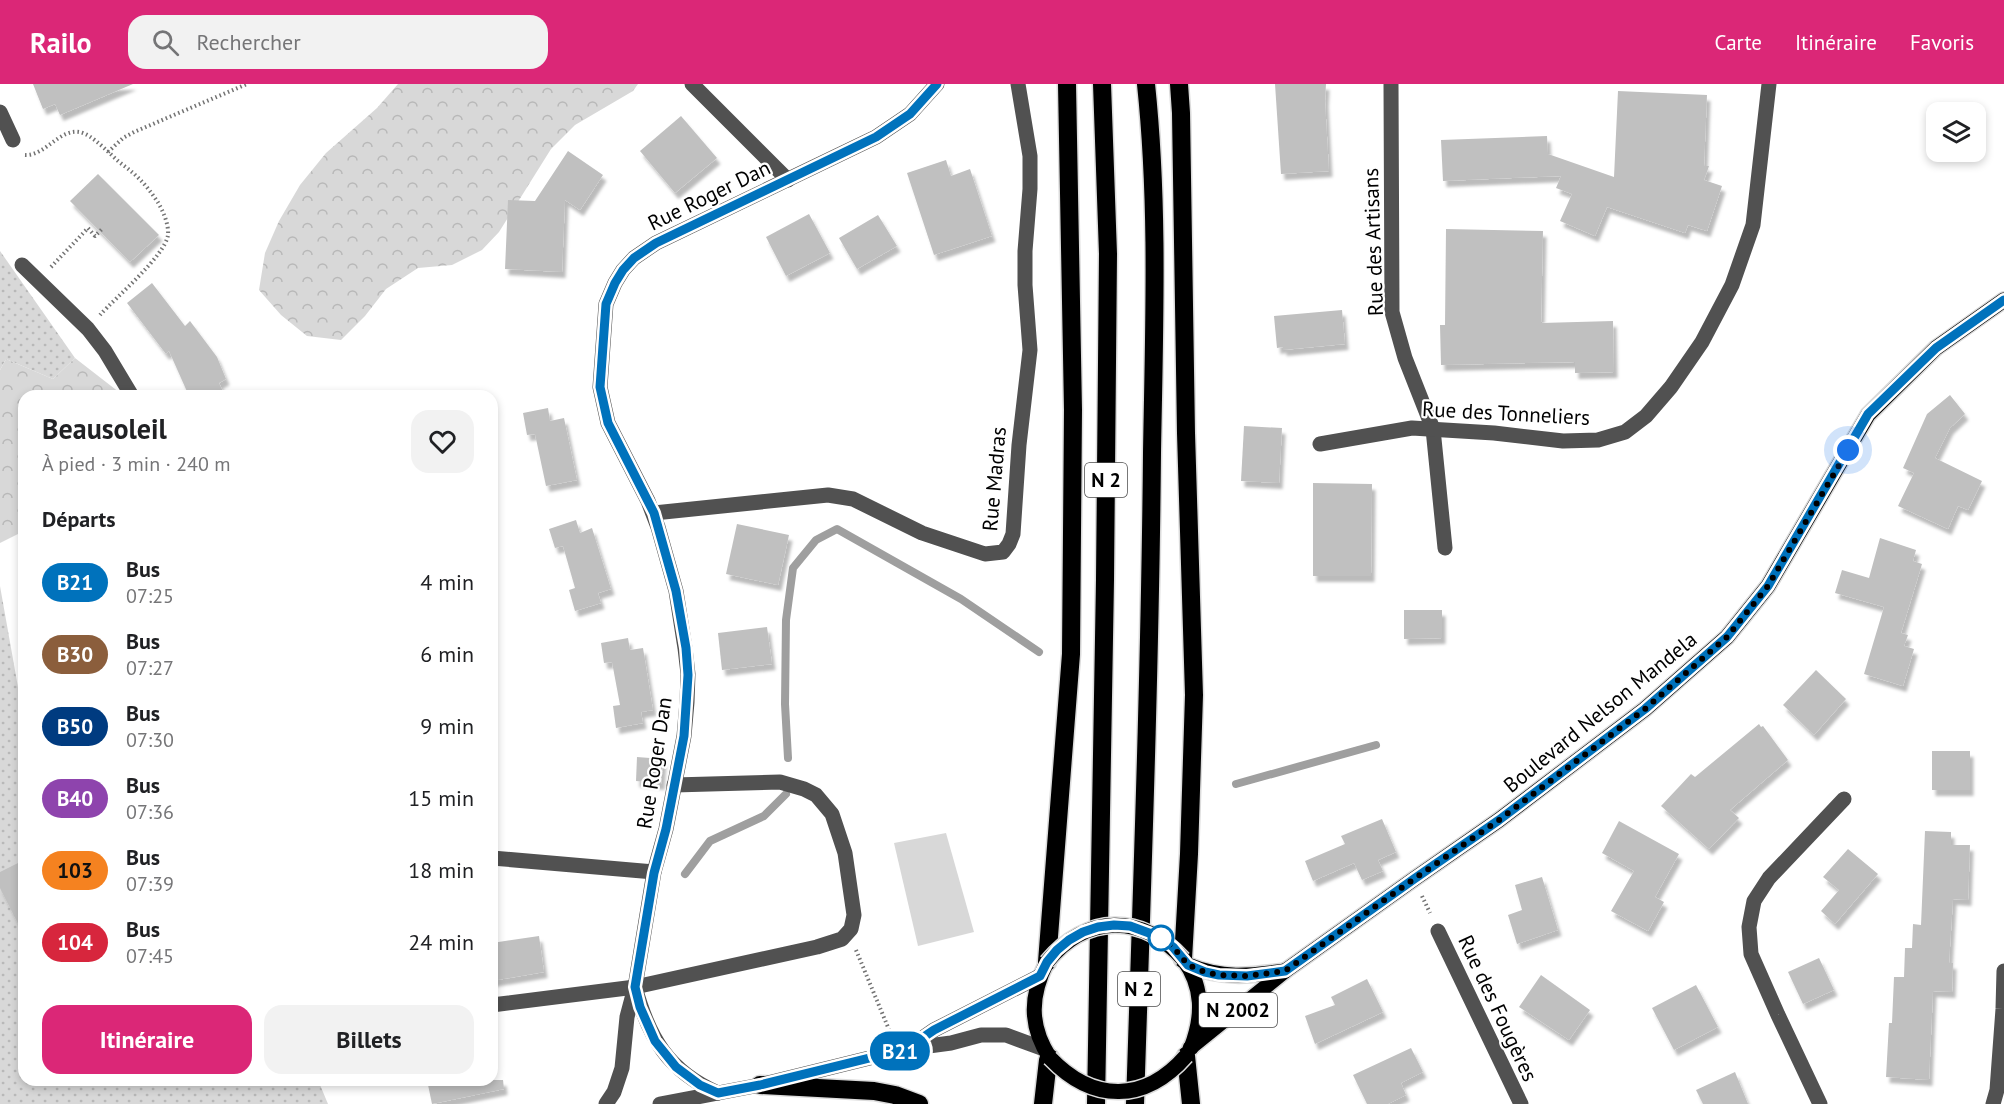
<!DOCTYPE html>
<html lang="fr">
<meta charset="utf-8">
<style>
:root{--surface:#fff;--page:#f2f2f2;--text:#202124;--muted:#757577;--accent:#db2777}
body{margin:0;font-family:"PT Sans",sans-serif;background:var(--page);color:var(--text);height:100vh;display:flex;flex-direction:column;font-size:22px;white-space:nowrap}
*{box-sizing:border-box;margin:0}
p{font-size:20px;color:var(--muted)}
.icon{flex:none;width:33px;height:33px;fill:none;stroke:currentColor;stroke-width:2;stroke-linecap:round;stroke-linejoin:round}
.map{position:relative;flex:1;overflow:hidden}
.drawer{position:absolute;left:18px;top:306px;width:480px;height:696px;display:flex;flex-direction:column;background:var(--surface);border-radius:18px;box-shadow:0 3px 9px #0003}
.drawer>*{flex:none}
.badge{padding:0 12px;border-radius:20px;font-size:21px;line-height:39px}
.buttons{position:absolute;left:1926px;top:18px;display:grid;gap:12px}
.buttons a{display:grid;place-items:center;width:60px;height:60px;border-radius:12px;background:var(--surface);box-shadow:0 3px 9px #0003;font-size:30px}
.you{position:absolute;width:30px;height:30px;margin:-15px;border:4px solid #fff;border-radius:50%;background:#1a73e8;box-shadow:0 0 0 9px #1a73e833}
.map>.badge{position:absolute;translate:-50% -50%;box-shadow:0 0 0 3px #fff}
h2{padding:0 24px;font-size:22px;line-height:54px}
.round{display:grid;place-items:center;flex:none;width:63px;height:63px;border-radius:18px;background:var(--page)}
.summary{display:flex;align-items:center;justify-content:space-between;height:102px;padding:0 24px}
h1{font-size:28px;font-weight:700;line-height:45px}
.button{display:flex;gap:12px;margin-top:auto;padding:12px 24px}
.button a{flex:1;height:69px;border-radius:18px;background:var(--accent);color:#fff;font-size:24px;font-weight:700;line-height:69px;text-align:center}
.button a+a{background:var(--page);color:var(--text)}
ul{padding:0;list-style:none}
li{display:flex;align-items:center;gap:18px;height:72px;padding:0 24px}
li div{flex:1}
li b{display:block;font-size:22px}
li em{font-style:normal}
li .badge{min-width:66px;font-weight:700;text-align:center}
header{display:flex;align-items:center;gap:36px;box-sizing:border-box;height:84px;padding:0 30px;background:var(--accent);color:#fff}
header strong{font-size:28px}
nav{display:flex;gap:33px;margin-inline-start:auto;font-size:21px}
.search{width:420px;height:54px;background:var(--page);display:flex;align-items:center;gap:15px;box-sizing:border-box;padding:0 21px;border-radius:18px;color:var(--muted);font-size:22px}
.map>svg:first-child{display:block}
.grass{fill:url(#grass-dots)}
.forest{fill:url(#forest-crowns)}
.pitch{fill:#d8d8d8}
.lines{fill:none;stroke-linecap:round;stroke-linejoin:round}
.stream{stroke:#9f9f9f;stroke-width:8}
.building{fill:#c0c0c0;filter:url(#shadow)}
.major-casing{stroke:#dbdbdb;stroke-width:18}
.highway-casing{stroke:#dbdbdb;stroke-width:21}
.path{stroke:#737373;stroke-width:4;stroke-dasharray:1.5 3;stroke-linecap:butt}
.minor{stroke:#515151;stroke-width:15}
.major{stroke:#000;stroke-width:15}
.highway{stroke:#000;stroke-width:18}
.major-bridge-casing{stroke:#dbdbdb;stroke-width:18;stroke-linecap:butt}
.major-bridge{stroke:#000;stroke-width:15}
.line-casing{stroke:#fff;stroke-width:14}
.line{stroke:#0072bc;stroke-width:9}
.walk{stroke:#000;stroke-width:6;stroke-dasharray:0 10.8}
.stop-dot{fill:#fff;stroke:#0072bc;stroke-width:3}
.labels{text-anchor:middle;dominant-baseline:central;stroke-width:4.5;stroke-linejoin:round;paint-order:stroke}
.shield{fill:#fff;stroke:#4c4c4c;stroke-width:1.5}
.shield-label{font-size:20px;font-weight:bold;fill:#000}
.street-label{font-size:21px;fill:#000;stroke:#fff}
</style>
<header>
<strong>Railo</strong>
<div class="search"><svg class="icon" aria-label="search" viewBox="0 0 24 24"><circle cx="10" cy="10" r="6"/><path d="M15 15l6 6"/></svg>Rechercher</div>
<nav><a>Carte</a><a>Itinéraire</a><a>Favoris</a></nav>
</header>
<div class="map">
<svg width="2004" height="1020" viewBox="0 0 2004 1020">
<defs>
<pattern id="grass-dots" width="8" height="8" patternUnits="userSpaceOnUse" patternTransform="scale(1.5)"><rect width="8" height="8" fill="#d8d8d8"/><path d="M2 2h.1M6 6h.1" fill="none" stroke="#b8b8b8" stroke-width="1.8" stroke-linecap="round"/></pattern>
<pattern id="forest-crowns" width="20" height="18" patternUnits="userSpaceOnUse" patternTransform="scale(1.5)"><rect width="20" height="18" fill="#d8d8d8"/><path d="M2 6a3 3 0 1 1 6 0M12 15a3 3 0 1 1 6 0" fill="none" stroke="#b8b8b8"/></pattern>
<filter id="shadow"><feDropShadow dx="3.5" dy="6" stdDeviation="1.5" flood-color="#0004"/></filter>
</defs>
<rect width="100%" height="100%" fill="#fff"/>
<!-- grass -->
<g class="grass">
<polygon points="0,167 75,274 53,295 6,275 0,286"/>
<polygon points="0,502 24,637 24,996 318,996 328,1020 0,1020"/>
</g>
<!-- forest -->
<g class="forest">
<polygon points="398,0 638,0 633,7 575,41 551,65 499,148 482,166 452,181 418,184 386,205 365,232 341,256 307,252 281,231 259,206 265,169 279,137 300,101 326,69 377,24"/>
<polygon points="75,274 124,312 24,312 24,447 0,459 0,286 6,275 53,295"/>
</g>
<!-- pitch -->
<polygon class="pitch" points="946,749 974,848 918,862 894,759"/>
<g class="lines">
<!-- stream -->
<g class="stream">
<polyline points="788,674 785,620 786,536 793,484 816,456 837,445 961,515 1039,568"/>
<polyline points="1236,700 1376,661"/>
<polyline points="685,790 710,757 764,732 786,710"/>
</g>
</g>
<!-- building -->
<g class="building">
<polygon points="33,0 133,0 60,31 55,20 43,25"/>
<polygon points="1275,0 1326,0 1325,17 1329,87 1281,90"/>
<polygon points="1618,7 1707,11 1704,82 1709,82 1704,96 1722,102 1707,147 1688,141 1685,149 1607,123 1595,152 1560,137 1572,110 1556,104 1561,92 1443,97 1441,56 1547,52 1548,70 1614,93"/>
<polygon points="681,32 717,74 675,109 640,67"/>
<polygon points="568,67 603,91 580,126 565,116 562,188 505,185 508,116 535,117"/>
<polygon points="946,76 951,92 970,85 992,152 934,171 907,89"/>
<polygon points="98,90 159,151 130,178 70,117"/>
<polygon points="809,130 830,169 786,192 766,153"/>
<polygon points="878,131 897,162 857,185 839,154"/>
<polygon points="1446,145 1543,147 1541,239 1613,237 1614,288 1575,289 1575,278 1441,281 1440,241 1445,241"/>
<polygon points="152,199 185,242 190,237 217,273 226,295 219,299 225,312 189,312 169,267 166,270 127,219"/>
<polygon points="1342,226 1345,260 1283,266 1283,263 1277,264 1274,232"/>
<polygon points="1950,311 1965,330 1950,344 1935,374 1982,397 1968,426 1958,422 1948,445 1898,422 1914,389 1903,384 1927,330"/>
<polygon points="548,324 550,337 564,334 577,396 546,402 535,350 527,351 523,329"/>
<polygon points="1244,342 1282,344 1279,399 1241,397"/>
<polygon points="1313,399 1372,400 1371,492 1313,492"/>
<polygon points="576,436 580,449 592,444 611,505 598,509 601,519 575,527 569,506 575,504 563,462 555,464 549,445"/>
<polygon points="737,440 789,451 778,501 726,490"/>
<polygon points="1880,454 1916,466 1913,477 1922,480 1901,549 1908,551 1904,562 1914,565 1903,602 1864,590 1884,523 1835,509 1842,486 1869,494"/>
<polygon points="1404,526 1442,526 1442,554 1404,555"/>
<polygon points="767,543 772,580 722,586 718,549"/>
<polygon points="628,554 630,566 643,564 653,626 641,628 643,639 616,644 613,622 620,621 612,578 604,579 601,559"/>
<polygon points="1816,586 1846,615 1814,651 1783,621"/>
<polygon points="1759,640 1761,643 1763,642 1788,676 1730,726 1739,734 1709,765 1661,722 1691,690 1695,693"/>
<rect x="1932" y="667" width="38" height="39"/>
<polygon points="637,673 663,675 661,700 636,697"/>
<polygon points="1382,735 1396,768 1378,776 1383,787 1362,796 1354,779 1313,797 1305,777 1345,760 1341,752"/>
<polygon points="1619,737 1679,770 1655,813 1664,818 1648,847 1611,827 1634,787 1602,769"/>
<polygon points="1925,747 1951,748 1951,761 1970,761 1968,816 1953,815 1949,879 1953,879 1952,908 1933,907 1929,996 1886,993 1889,939 1892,939 1894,893 1904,893 1905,864 1912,864 1913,840 1921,841"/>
<polygon points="1848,765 1878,790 1835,840 1821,827 1839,806 1823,793"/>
<polygon points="24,776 24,851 0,804 0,788"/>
<polygon points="1542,793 1558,846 1517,860 1508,831 1522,826 1515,801"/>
<polygon points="539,852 544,888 492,897 492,859"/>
<polygon points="1819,874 1834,906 1803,920 1788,888"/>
<polygon points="1541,891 1590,926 1569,956 1519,923"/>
<polygon points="1367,895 1383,928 1315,960 1305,932 1335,921 1331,913"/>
<polygon points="1696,901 1718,943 1674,966 1652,924"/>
<polygon points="1411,964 1423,988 1401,999 1406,1011 1388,1020 1367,1020 1353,991"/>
<polygon points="1735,988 1748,1020 1703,1020 1696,1006"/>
<polygon points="427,996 503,996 504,1005 432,1020"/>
</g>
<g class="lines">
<!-- major casing -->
<g class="major-casing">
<g id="major">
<path d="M1183,875c21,28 20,58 8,89"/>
<path d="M1047,878c-17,34 -18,64 3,96"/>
<path d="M1188,881c34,14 61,11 97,6"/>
<polyline points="1190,964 1285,887 1414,795 1499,736 1645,625 1727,553 1768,502 1868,331 1936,264 2004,216"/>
</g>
</g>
<!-- highway casing -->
<g class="highway-casing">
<g id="highway">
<polyline points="1179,0 1181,29 1186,349 1194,611 1189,770 1183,875"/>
<polyline points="1047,878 1071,570 1073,326 1067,0"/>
<polyline points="1186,972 1191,1020"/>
<polyline points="760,1001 874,1007 895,1011 919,1020"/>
<polyline points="1043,1020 1048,976 1050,974"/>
<polyline points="1096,1020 1105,496 1108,170 1102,0"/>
<path d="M1135,1020c7,-217 15,-434 17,-651 2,-123 7,-246 -6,-369"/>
</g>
</g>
<!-- path -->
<g class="path">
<polyline points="108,68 123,54 134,48 247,0"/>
<path d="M25,71c20,1 34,-26 54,-23 14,2 32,24 44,33 14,10 24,21 34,36 6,9 12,24 11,34 -3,21 -53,63 -68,80"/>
<polyline points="51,183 88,144 95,152 103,144"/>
<polyline points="1422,812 1430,829"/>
<polyline points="856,866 890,948"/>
</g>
<!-- minor -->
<g class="minor">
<polyline points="692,0 788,96"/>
<polyline points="1391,0 1392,228 1405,274 1433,345 1445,464"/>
<polyline points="0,28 13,56"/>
<polyline points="22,181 88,245 105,267 132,312"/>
<polyline points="1320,360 1412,344 1494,349 1563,357 1598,356 1625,348 1646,332 1671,303 1702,258 1732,201 1753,141 1769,0"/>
<polyline points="654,429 828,411 853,415 922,449 985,470 1003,468 1009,460 1013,450 1019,361 1030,266 1025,201 1025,167 1030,105 1030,72 1018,0"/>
<polyline points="492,774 654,788"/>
<polyline points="1438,847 1521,1020"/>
<path d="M635,903c14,51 33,84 83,106"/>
<polyline points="492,921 635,903 817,863 842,855 851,845 854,831 845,769 832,730 816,711 804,705 780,698 674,701"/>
<polyline points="911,962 934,946 1040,892"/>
<polyline points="606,1020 614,1008 622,984 627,933 635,903 654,788 666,745 684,652 687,618 688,590 685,564 676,507 658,443 648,417 608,339 600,303 606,220 615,199 623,186 634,174 656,159 876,53 910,30 937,0"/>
<polyline points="660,1020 760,1001 906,965 951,959 981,951 1006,951 1044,965"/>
<polyline points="1820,1020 1778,931 1751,870 1749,843 1754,817 1769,794 1844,715"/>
<polyline points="1993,1020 1997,1006 2003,925 2004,887"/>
</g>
<!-- major -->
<use href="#major" class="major"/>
<!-- highway -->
<use href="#highway" class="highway"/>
<!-- major-bridge casing -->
<g class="major-bridge-casing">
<g id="major-bridge">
<path d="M1047,878c39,-48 95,-49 136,-3"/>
<path d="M1050,974c43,45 95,45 136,-2"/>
</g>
</g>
<!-- major-bridge -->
<use href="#major-bridge" class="major-bridge"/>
</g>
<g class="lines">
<!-- line casing -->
<g class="line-casing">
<polyline id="line" points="937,0 910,30 876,53 656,159 634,174 623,186 615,199 606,220 600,303 608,339 654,429 676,507 686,564 688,591 684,652 666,745 654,789 635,903 640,923 655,957 676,983 700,1001 718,1009 760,1001 906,965 934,946 1040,892 1047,878 1057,866 1069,856 1083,848 1098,843 1114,841 1130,842 1160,853 1173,863 1188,881 1205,888 1219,891 1247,892 1285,887 1414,795 1499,736 1645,625 1727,553 1768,502 1868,330 1936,264 2004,216"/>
</g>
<!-- line -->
<use href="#line" class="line"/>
<!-- walk -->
<polyline class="walk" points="1161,854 1173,863 1188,881 1205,888 1219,891 1247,892 1285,887 1414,795 1499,736 1645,625 1727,553 1768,502 1848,366"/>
</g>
<!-- markers -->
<circle class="stop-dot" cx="1161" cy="854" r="12"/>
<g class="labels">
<!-- shield labels -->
<g class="shield">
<rect x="1085" y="379" width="42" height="34" rx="4.5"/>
<rect x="1118" y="888" width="42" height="34" rx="4.5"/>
<rect x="1199" y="909" width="78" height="34" rx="4.5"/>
</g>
<g class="shield-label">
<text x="1106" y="396">N 2</text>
<text x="1139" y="905">N 2</text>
<text x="1238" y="926">N 2002</text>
</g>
<!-- street labels -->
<g class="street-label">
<text transform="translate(709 111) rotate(-26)">Rue Roger Dan</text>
<text transform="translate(1373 158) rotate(-92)">Rue des Artisans</text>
<text transform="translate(1506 329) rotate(3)">Rue des Tonneliers</text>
<text transform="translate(994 395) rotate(-85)">Rue Madras</text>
<text transform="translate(1600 628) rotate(-39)">Boulevard Nelson Mandela</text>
<text transform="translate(654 679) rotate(-81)">Rue Roger Dan</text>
<text transform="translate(1498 924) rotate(65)">Rue des Fougères</text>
</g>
</g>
</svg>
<div class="buttons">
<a><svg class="icon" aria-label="layers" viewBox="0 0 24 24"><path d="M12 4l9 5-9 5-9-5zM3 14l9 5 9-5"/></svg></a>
</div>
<div class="you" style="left:1848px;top:366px"></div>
<b class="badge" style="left:900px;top:967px;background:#0072bc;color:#fff">B21</b>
<section class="drawer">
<div class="summary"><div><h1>Beausoleil</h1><p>À pied · 3 min · 240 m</p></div><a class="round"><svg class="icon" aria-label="heart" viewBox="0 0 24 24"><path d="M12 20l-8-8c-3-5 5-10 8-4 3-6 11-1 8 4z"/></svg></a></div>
<h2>Départs</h2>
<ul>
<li><span class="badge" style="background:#0072bc;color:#fff">B21</span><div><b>Bus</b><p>07:25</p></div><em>4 min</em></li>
<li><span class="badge" style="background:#8b5e3c;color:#fff">B30</span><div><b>Bus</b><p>07:27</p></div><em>6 min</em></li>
<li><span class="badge" style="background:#003b80;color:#fff">B50</span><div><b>Bus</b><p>07:30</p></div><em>9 min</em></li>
<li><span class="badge" style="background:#8e44ad;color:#fff">B40</span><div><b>Bus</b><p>07:36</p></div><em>15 min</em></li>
<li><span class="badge" style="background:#f58220;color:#111">103</span><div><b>Bus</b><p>07:39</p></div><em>18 min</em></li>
<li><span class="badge" style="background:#d7263d;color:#fff">104</span><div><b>Bus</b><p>07:45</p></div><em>24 min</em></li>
</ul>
<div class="button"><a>Itinéraire</a><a>Billets</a></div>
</section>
</div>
